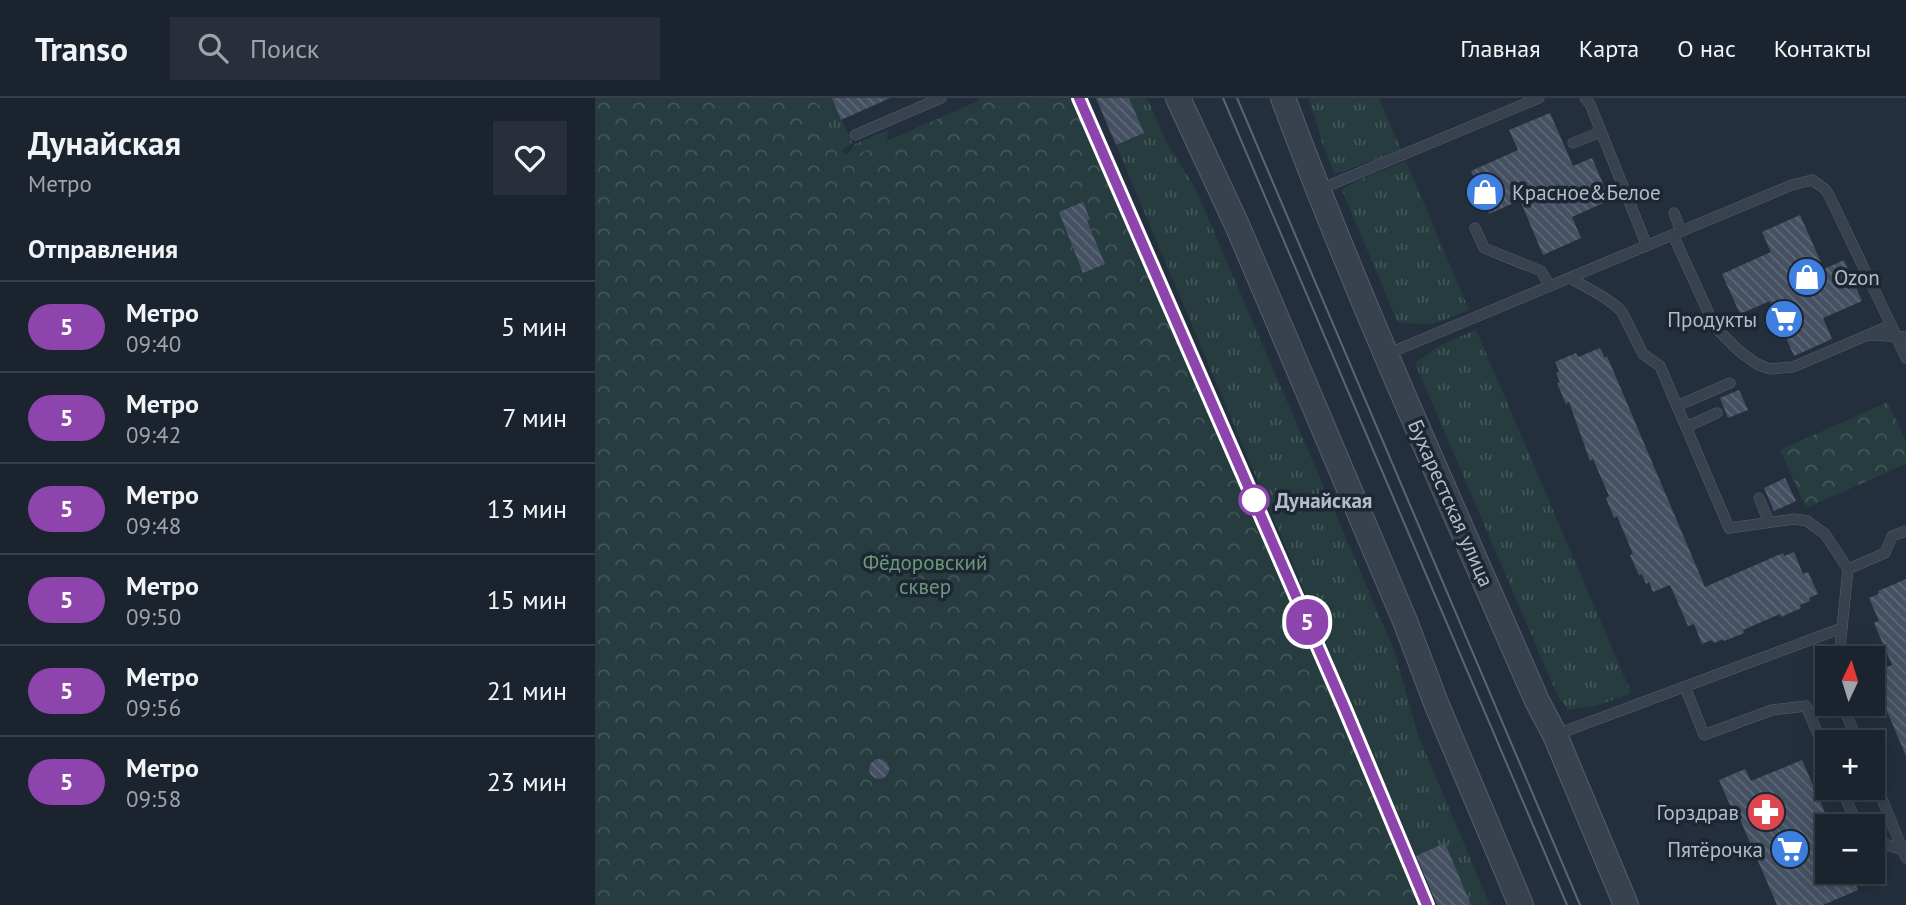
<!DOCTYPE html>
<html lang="ru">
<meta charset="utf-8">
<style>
:root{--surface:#1b232e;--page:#282f3a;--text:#f1f3f6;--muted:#a0a4aa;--line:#39404a}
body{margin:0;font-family:"PT Sans",sans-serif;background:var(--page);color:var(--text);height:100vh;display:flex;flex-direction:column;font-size:26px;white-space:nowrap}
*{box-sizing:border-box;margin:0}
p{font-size:23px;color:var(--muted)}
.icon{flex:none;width:38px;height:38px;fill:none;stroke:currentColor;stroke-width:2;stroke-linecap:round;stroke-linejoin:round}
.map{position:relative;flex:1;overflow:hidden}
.side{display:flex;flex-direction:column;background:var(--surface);width:595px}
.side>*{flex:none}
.badge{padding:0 14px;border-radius:23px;font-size:24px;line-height:46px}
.needle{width:46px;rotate:4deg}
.buttons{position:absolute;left:1220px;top:548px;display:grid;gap:14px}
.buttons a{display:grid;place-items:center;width:70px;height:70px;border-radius:0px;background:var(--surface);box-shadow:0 4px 18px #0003,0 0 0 2px var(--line);font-size:35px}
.map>.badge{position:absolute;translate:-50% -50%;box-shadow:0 0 0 4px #fff}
h2{padding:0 28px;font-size:26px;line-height:63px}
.round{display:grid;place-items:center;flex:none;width:74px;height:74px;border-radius:0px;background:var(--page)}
.head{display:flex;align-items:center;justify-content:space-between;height:119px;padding:0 28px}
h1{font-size:33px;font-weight:700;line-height:52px}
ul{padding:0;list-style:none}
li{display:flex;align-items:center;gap:21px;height:91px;padding:0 28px;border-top:2px solid var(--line)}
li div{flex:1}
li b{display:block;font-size:26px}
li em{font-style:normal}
li .badge{min-width:77px;font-weight:700;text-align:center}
header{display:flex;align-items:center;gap:42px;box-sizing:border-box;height:98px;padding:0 35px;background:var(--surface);border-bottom:2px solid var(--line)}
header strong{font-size:33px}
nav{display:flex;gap:38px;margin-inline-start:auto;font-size:24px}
.search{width:490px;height:63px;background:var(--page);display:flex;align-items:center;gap:18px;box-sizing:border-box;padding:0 24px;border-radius:0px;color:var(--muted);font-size:26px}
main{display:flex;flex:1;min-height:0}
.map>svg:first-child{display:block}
.grass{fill:url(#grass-tufts)}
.park{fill:url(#park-crowns)}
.building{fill:url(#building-back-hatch)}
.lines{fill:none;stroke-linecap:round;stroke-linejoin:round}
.service-casing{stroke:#565f6c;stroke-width:11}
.tertiary-casing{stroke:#565f6c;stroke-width:26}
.service{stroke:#38414e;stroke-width:10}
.tertiary{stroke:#38414e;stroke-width:24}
.tram{stroke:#5a6575;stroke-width:2}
.line-casing{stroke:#fff;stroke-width:16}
.line{stroke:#8e44ad;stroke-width:10}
.stop-dot{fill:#fff;stroke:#8e44ad;stroke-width:3.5}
.labels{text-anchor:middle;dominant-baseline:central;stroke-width:7;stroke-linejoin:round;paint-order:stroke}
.poi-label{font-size:21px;fill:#b4bcc9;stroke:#1d2633;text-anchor:end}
.stop-label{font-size:21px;font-weight:bold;fill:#b4bcc9;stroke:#1d2633;text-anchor:start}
.street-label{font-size:21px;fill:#b4bcc9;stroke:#1d2633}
.park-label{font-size:21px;fill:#6b9a76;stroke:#1d2633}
</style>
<header>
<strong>Transo</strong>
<div class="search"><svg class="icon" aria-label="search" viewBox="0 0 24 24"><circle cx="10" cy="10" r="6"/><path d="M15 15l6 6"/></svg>Поиск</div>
<nav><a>Главная</a><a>Карта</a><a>О нас</a><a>Контакты</a></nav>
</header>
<main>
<section class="side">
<div class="head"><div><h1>Дунайская</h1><p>Метро</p></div><a class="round"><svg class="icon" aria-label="heart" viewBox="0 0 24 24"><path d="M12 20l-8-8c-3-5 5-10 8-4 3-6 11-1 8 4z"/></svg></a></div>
<h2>Отправления</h2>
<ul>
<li><span class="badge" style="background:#8e44ad;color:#fff">5</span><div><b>Метро</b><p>09:40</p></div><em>5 мин</em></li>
<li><span class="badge" style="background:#8e44ad;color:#fff">5</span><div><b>Метро</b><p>09:42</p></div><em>7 мин</em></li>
<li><span class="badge" style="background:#8e44ad;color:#fff">5</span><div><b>Метро</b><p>09:48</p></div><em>13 мин</em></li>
<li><span class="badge" style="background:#8e44ad;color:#fff">5</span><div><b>Метро</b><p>09:50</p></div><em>15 мин</em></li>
<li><span class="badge" style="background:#8e44ad;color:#fff">5</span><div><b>Метро</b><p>09:56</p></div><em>21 мин</em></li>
<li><span class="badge" style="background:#8e44ad;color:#fff">5</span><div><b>Метро</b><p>09:58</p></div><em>23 мин</em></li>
</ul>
</section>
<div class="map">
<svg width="1311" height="807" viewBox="0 0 1311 807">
<defs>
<pattern id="grass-tufts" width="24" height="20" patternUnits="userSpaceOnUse" patternTransform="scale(1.75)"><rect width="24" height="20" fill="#263c3f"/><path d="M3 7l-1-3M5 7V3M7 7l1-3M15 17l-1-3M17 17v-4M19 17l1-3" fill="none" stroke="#435659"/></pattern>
<pattern id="park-crowns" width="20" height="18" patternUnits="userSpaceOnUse" patternTransform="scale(1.75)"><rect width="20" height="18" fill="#263c3f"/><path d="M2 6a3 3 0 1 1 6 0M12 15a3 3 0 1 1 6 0" fill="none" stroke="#435659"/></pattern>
<pattern id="building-back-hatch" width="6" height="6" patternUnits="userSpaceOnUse" patternTransform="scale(1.75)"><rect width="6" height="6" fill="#455162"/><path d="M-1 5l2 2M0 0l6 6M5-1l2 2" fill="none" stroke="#5d6877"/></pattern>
</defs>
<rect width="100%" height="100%" fill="#242f3e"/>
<!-- grass -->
<g class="grass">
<polygon points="204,0 237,0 257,45 247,52 250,57 253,56 260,46 293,32 292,43 379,5 380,6 223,74"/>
<polygon points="534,0 552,0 571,43 601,92 799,552 823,637 895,807 876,807 850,745 821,758 521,47 549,35"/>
<polygon points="714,0 784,0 806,52 747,74 739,75 728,48"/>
<polygon points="811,63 874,212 837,226 803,225 747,92 757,85"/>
<polygon points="881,232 1035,592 1035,596 1001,608 973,612 963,599 820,265 846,247"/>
</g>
<!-- park -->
<g class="park">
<polygon points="0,0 219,0 247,63 384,3 383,0 490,0 823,807 0,807"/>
<polygon points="1293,304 1311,344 1311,366 1211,410 1185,352"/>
</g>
<!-- building -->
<g class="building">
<polygon points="237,0 295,0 246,22"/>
<polygon points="501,0 534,0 549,35 521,47"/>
<polygon points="955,15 978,68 997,60 1015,102 977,119 986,140 948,157 925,102 894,116 876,73 923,52 914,32"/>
<polygon points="488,104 495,121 492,123 510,166 488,175 464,114"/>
<polygon points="1205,117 1229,171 1249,162 1267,203 1228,220 1237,241 1199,258 1175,203 1145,216 1127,176 1176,154 1167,134"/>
<polygon points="1005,250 1010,260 1012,258 1110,489 1188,455 1189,458 1199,454 1208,476 1213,474 1223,496 1214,500 1215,503 1205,507 1206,510 1186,519 1185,516 1148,532 1149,535 1129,543 1128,541 1119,545 1117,542 1107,546 1099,526 1093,528 1075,487 1058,494 1054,484 1051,486 1047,476 1044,477 1035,457 1038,456 1022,418 1019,420 1011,400 1014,398 998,361 995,363 974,304 971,306 962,285 965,284 961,275 964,273 960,264 981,255 983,259"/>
<polygon points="1144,292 1153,312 1133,320 1125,300"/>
<polygon points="1190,380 1201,403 1179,413 1169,390"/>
<polygon points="1311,481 1311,658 1280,585 1283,583 1279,574 1297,567 1279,525 1284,523 1274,500 1284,496 1283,493"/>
<circle cx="284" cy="671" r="10"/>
<polygon points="1207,662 1232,719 1232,774 1255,774 1263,792 1228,807 1182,807 1141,712 1138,714 1124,682 1150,671 1156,683"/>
<polygon points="850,745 876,807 842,807 821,758"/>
</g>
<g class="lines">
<!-- service casing -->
<g class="service-casing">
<g id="service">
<polyline points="990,0 995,6 1052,148"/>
<polyline points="260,37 346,0"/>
<polyline points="978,45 1006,34"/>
<polyline points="723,92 944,0"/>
<polyline points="1079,115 1086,133"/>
<polyline points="880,130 889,150 946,173 955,188"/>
<polyline points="1078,137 1120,229 1144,253 1162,266 1175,271 1198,269 1296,227 1311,260"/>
<polyline points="975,180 1007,198 1021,208 1027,214 1048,256 1065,268 1134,430 1199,421 1212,423 1230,436 1253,471 1244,560"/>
<polyline points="1275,237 1311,239"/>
<polyline points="792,256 1197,87 1217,82 1230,91 1234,97 1296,227"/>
<polyline points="1082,308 1135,285"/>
<polyline points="1091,329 1122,315"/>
<polyline points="1164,400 1174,424"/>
<polyline points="1253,471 1290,455 1297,438 1311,433"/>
<polyline points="1090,589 1109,637 1177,612 1211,608 1232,657"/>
<polyline points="1247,606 1263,644"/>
<polyline points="960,637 1247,530"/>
<polyline points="1278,679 1311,760"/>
<polyline points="1246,690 1263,728"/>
<polyline points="1278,742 1308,752"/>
</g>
</g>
<!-- tertiary casing -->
<g class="tertiary-casing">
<g id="tertiary">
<polyline points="583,0 642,127 711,289 810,523 841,605 926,807"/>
<path d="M688,0c76,204 167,403 254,603l18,34 71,170"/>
</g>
</g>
<!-- service -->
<use href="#service" class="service"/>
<!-- tertiary -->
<use href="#tertiary" class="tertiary"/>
<!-- tram -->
<g class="tram">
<polyline points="628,0 972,807"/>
<polyline points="642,0 985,807"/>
</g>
</g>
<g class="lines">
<!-- line casing -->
<g class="line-casing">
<polyline id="line" points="484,0 750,611 832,807"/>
</g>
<!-- line -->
<use href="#line" class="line"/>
</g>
<!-- icons -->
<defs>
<g id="shop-disc" transform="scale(2.0125)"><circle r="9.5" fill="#3f7fe0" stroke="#1d2633"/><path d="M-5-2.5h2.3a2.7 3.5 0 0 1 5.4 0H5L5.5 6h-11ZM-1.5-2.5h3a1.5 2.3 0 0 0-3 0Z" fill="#fff"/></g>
<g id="supermarket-disc" transform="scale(2.0125)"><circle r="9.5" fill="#3f7fe0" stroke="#1d2633"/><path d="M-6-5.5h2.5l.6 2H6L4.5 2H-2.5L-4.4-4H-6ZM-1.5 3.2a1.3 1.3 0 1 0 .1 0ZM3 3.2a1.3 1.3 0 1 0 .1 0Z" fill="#fff"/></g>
<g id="pharmacy-disc" transform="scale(2.0125)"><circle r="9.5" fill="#e0444e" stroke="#1d2633"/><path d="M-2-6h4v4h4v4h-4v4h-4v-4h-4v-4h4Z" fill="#fff"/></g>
</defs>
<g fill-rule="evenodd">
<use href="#shop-disc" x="890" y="94"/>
<use href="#shop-disc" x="1212" y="179"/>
<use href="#supermarket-disc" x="1189" y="221"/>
<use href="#pharmacy-disc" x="1171" y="714"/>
<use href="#supermarket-disc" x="1195" y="751"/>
</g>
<!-- markers -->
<circle class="stop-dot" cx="659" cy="402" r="14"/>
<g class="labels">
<!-- poi labels -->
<g class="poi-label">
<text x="917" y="94" text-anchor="start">Красное&amp;Белое</text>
<text x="1239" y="179" text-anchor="start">Ozon</text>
<text x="1162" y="221">Продукты</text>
<text x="1144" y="714">Горздрав</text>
<text x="1168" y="751">Пятёрочка</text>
</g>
<!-- stop labels -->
<g class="stop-label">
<text x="680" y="402">Дунайская</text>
</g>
<!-- street labels -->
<g class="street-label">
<text transform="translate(856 405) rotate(66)">Бухарестская улица</text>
</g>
<!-- park labels -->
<g class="park-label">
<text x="330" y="464">Фёдоровский<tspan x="330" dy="24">сквер</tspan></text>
</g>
</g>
</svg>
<div class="buttons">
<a><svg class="needle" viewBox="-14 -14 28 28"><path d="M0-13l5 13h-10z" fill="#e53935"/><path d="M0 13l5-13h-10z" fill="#a0a4aa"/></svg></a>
<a>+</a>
<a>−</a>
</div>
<b class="badge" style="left:712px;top:524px;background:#8e44ad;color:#fff">5</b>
</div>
</main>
